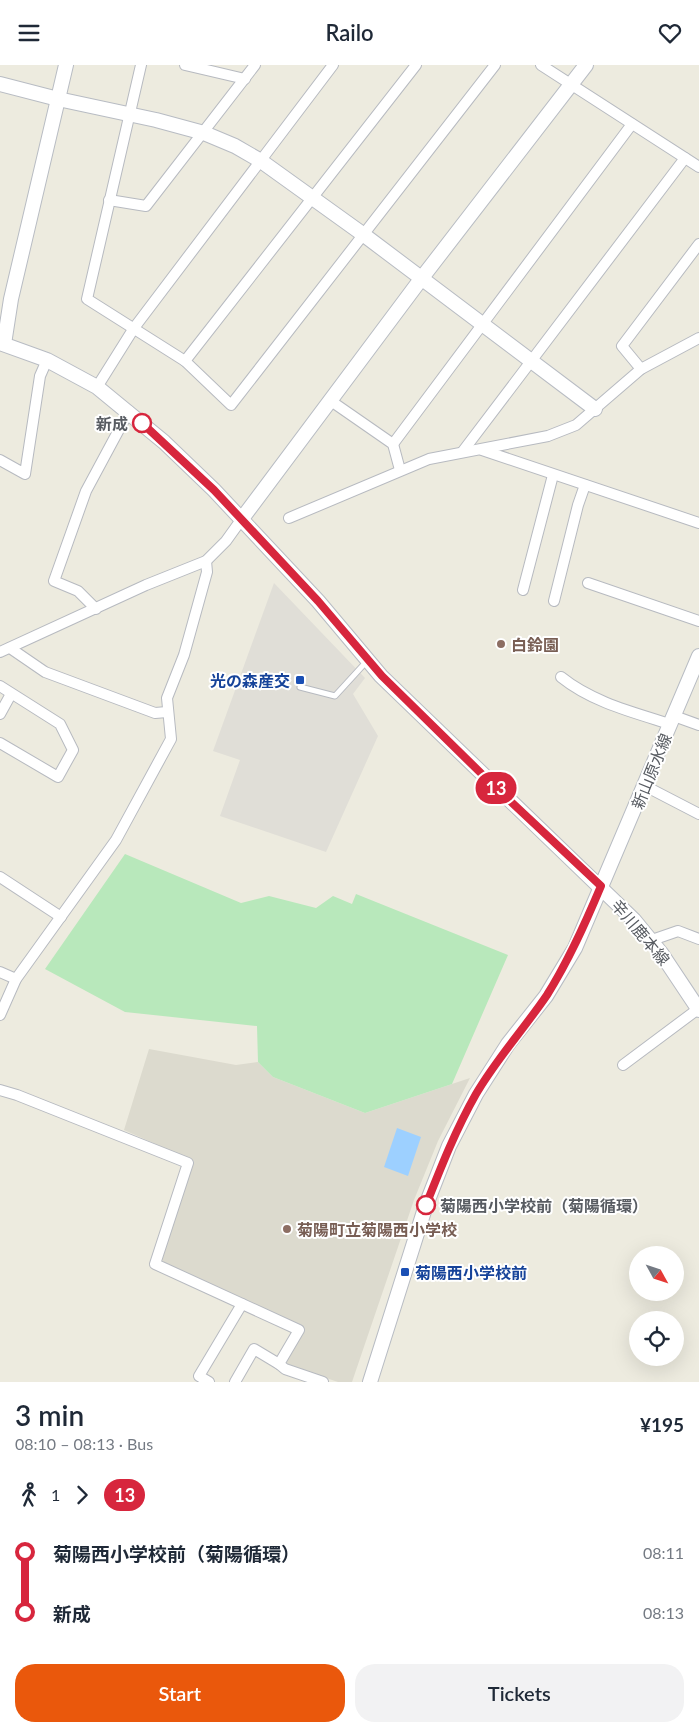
<!DOCTYPE html>
<meta charset="utf-8">
<style>
:root{--surface:#fff;--page:#f2f2f3;--text:#1f2937;--muted:#747a83;--accent:#ea580c}
body{margin:0;font-family:Lato,"Noto Sans JP",sans-serif;background:var(--page);color:var(--text);height:100vh;display:flex;flex-direction:column;font-size:19px;white-space:nowrap}
*{box-sizing:border-box;margin:0}
p{font-size:16px;color:var(--muted)}
.icon{flex:none;width:28px;height:28px;fill:none;stroke:currentColor;stroke-width:2;stroke-linecap:round;stroke-linejoin:round}
.map{position:relative;height:1317px;overflow:hidden}
.drawer{display:flex;flex-direction:column;background:var(--surface);flex:1}
.drawer>*{flex:none}
.badge{padding:0 10px;border-radius:16px;font-size:18px;line-height:32px}
.needle{width:32px;rotate:130deg}
.controls{position:absolute;left:629px;top:1181px;display:grid;gap:10px}
.controls a{display:grid;place-items:center;width:55px;height:55px;border-radius:50%;background:var(--surface);box-shadow:0 5px 20px #0002;font-size:25px}
.map>.badge{position:absolute;translate:-50% -50%;box-shadow:0 0 0 2px #fff}
.legs{display:flex;align-items:center;gap:8px;height:55px;padding:0 15px;font-size:16px}
.legs p{margin-inline-start:auto}
.summary{display:flex;align-items:center;justify-content:space-between;height:85px;padding:0 15px}
h1{font-size:28px;font-weight:600;line-height:38px}
.primary-button{display:flex;gap:10px;margin-top:auto;padding:10px 15px}
.primary-button a{flex:1;height:58px;border-radius:20px;background:var(--accent);color:#fff;font-size:20px;font-weight:600;line-height:58px;text-align:center}
.primary-button a+a{background:var(--page);color:var(--text)}
ul{padding:0 15px;list-style:none}
li{display:flex;align-items:center;gap:18px;height:60px;font-size:19px}
li i{display:grid;place-items:center;width:8px;height:100%;margin:0 6px;background:currentColor}
li i::after{content:'';width:12px;height:12px;margin:-6px;border:4px solid;border-radius:50%;background:var(--surface)}
li p{margin-inline-start:auto}
li:first-child i{background:linear-gradient(#0000 50%,currentColor 0)}
li:last-child i{background:linear-gradient(currentColor 50%,#0000 0)}
header{display:flex;justify-content:space-between;align-items:center;height:65px;padding:0 15px;background:var(--surface);font-size:22px;font-weight:600}
.map>svg:first-child{display:block}
.industrial{fill:#e0ded7}
.education{fill:#dcdace}
.green{fill:#b8e8bb}
.water{fill:#9dd0ff}
.lines{fill:none;stroke-linecap:round;stroke-linejoin:round}
.lane-casing{stroke:#b7bac0;stroke-width:7}
.street-casing{stroke:#b7bac0;stroke-width:12}
.secondary-casing{stroke:#b8bcc3;stroke-width:16}
.lane{stroke:#fff;stroke-width:5}
.street{stroke:#fff;stroke-width:10}
.secondary{stroke:#fff;stroke-width:14}
.line-1-casing{stroke:#fff;stroke-width:11}
.line-1{stroke:#d7263d;stroke-width:8}
.stop-1-dot{fill:#fff;stroke:#d7263d;stroke-width:2.5}
.education-dot{fill:#8d6e63;stroke:#fff;stroke-width:2}
.transit-dot{fill:#1a4fb4;stroke:#fff;stroke-width:2}
.labels{text-anchor:middle;dominant-baseline:central;stroke-width:4;stroke-linejoin:round;paint-order:stroke}
.stop-label{font-size:16px;font-weight:bold;fill:#585c62;stroke:#fff;text-anchor:end}
.education-label{font-size:16px;font-weight:bold;fill:#785e54;stroke:#fff;text-anchor:start}
.transit-label{font-size:16px;font-weight:bold;fill:#164399;stroke:#fff;text-anchor:end}
.street-label{font-size:16px;fill:#585c62;stroke:#fff}
</style>
<header><svg class="icon" aria-label="menu" viewBox="0 0 24 24"><path d="M4 6h16M4 12h16M4 18h16"/></svg>Railo<svg class="icon" aria-label="heart" viewBox="0 0 24 24"><path d="M12 20l-8-8c-3-5 5-10 8-4 3-6 11-1 8 4z"/></svg></header>
<div class="map">
<svg width="699" height="1317" viewBox="0 0 699 1317">
<rect width="100%" height="100%" fill="#edebdf"/>
<!-- industrial -->
<polygon class="industrial" points="274,518 365,613 353,629 378,671 326,787 220,751 240,695 213,686"/>
<!-- education -->
<polygon class="education" points="149,984 236,1000 258,997 273,1012 365,1048 470,1013 438,1076 414,1135 352,1317 338,1317 285,1299 303,1263 166,1200 161,1193 194,1096 124,1065"/>
<!-- green -->
<polygon class="green" points="125,789 241,838 269,831 316,843 333,831 352,839 356,829 508,890 452,1019 365,1048 273,1012 258,997 257,961 125,947 45,904"/>
<!-- water -->
<polygon class="water" points="397,1063 421,1072 408,1111 384,1102"/>
<g class="lines">
<!-- lane casing -->
<g class="lane-casing">
<polyline id="lane" points="300,622 335,631 367,596"/>
</g>
<!-- street casing -->
<g class="street-casing">
<g id="street">
<polyline points="141,0 87,234 185,296 231,340 495,0"/>
<polyline points="185,0 245,14"/>
<polyline points="541,0 699,102"/>
<polyline points="109,135 146,141 255,0"/>
<polyline points="185,296 416,0"/>
<polyline points="641,304 622,281 699,179"/>
<polyline points="97,322 134,263 333,0"/>
<polyline points="331,336 393,379 400,405"/>
<polyline points="393,379 632,59"/>
<polyline points="482,385 699,458"/>
<polyline points="463,386 685,93"/>
<polyline points="0,395 25,409 40,311 47,295"/>
<polyline points="289,453 429,394 548,371 576,360 641,304 699,273"/>
<polyline points="588,518 699,556"/>
<polyline points="523,525 553,410"/>
<polyline points="554,536 578,440 585,420"/>
<polyline points="96,544 78,526 54,516 86,426 129,346"/>
<polyline points="10,583 45,607 155,648 167,647"/>
<polyline points="0,587 146,520 206,496 226,476 241,455"/>
<path d="M561,612c31,25 71,35 109,47"/>
<polyline points="0,621 60,659 73,685 58,712 0,678"/>
<polyline points="0,649 11,629"/>
<polyline points="674,651 699,660"/>
<polyline points="645,721 699,749"/>
<polyline points="0,812 61,852"/>
<polyline points="652,875 678,866 699,874"/>
<polyline points="0,907 16,914"/>
<polyline points="0,950 16,914 116,775 171,674 167,633 184,590 207,507 206,496"/>
<polyline points="623,1000 698,944"/>
<polyline points="0,1025 17,1030 188,1098 155,1199 299,1265 279,1299 285,1304 323,1317"/>
<polyline points="209,1317 199,1311 242,1239"/>
<polyline points="235,1317 254,1284 279,1299"/>
</g>
</g>
<!-- secondary casing -->
<g class="secondary-casing">
<g id="secondary">
<polyline points="0,19 58,34 156,55 204,68 235,81 261,96 364,170 595,344"/>
<polyline points="0,278 47,295 97,322 164,377 214,425 318,536 381,611 634,855 661,888 699,945"/>
<polyline points="4,279 11,234 66,0"/>
<polyline points="241,455 421,214 586,0"/>
<polyline points="370,1317 426,1140 449,1081 476,1029 508,979 546,931 575,883 699,591"/>
</g>
</g>
<!-- lane -->
<use href="#lane" class="lane"/>
<!-- street -->
<use href="#street" class="street"/>
<!-- secondary -->
<use href="#secondary" class="secondary"/>
</g>
<g class="lines">
<!-- line-1 casing -->
<g class="line-1-casing">
<path id="line-1" d="M142,358l72,67 104,111 64,75 111,109 108,101c-16,38 -32,74 -54,109 -23,34 -50,63 -71,99 -20,35 -35,73 -50,111"/>
</g>
<!-- line-1 -->
<use href="#line-1" class="line-1"/>
</g>
<!-- markers -->
<g class="stop-1-dot">
<circle cx="142" cy="358" r="9"/>
<circle cx="426" cy="1140" r="9"/>
</g>
<g class="education-dot">
<circle cx="501" cy="579" r="5"/>
<circle cx="287" cy="1164" r="5"/>
</g>
<g class="transit-dot">
<rect x="295" y="610" width="10" height="10" rx="2.5"/>
<rect x="400" y="1202" width="10" height="10" rx="2.5"/>
</g>
<g class="labels">
<!-- stop labels -->
<g class="stop-label">
<text x="128" y="358">新成</text>
<text x="440" y="1140" text-anchor="start">菊陽西小学校前（菊陽循環）</text>
</g>
<!-- education labels -->
<g class="education-label">
<text x="511" y="579">白鈴園</text>
<text x="297" y="1164">菊陽町立菊陽西小学校</text>
</g>
<!-- transit labels -->
<g class="transit-label">
<text x="290" y="615">光の森産交</text>
<text x="415" y="1207" text-anchor="start">菊陽西小学校前</text>
</g>
<!-- street labels -->
<g class="street-label">
<text transform="translate(651 706) rotate(-68)">新山原水線</text>
<text transform="translate(641 867) rotate(50)">辛川鹿本線</text>
</g>
</g>
</svg>
<div class="controls">
<a><svg class="needle" viewBox="-14 -14 28 28"><path d="M0-13l5 13h-10z" fill="#e53935"/><path d="M0 13l5-13h-10z" fill="#747a83"/></svg></a>
<a><svg class="icon" aria-label="locate" viewBox="0 0 24 24"><circle cx="12" cy="12" r="6"/><path d="M12 2v4M12 18v4M2 12h4M18 12h4"/></svg></a>
</div>
<b class="badge" style="left:496px;top:723px;background:#d7263d;color:#fff">13</b>
</div>
<section class="drawer">
<div class="summary"><div><h1>3 min</h1><p>08:10 – 08:13 · Bus</p></div><b>¥195</b></div>
<div class="legs"><svg class="icon" aria-label="walk" viewBox="0 0 24 24"><circle cx="13" cy="4" r="2"/><path d="M13 8l-2 6 4 7M11 14l-3 7M7 12l3-4h3l4 4"/></svg>1<svg class="icon" aria-label="forward" viewBox="0 0 24 24"><path d="M9 5l7 7-7 7"/></svg><b class="badge" style="background:#d7263d;color:#fff">13</b></div>
<ul>
<li><i style="color:#d7263d"></i><b>菊陽西小学校前（菊陽循環）</b><p>08:11</p></li>
<li><i style="color:#d7263d"></i><b>新成</b><p>08:13</p></li>
</ul>
<div class="primary-button"><a>Start</a><a>Tickets</a></div>
</section>
